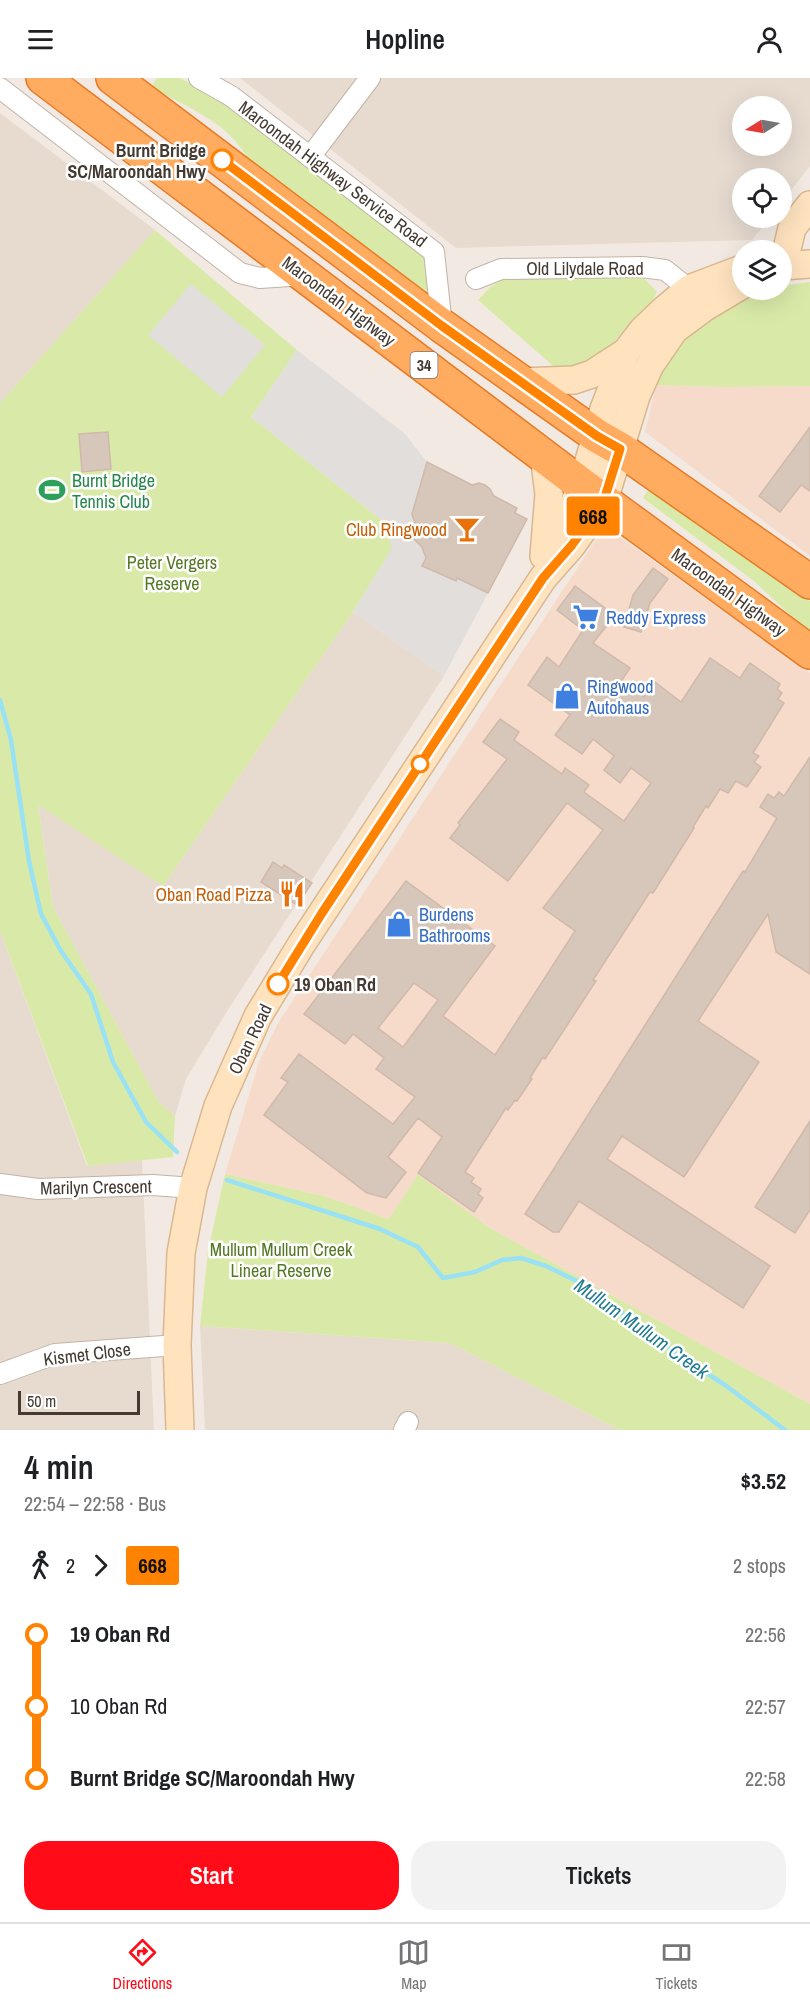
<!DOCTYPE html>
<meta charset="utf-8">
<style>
:root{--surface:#fff;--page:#f2f2f2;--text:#202124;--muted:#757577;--line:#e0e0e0;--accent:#ff0c18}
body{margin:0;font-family:"Archivo Narrow",sans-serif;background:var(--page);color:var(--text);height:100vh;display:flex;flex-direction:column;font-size:22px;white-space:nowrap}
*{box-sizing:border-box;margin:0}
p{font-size:20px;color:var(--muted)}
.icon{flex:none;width:33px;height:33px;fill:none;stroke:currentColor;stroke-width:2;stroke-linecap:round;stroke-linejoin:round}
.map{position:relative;height:1352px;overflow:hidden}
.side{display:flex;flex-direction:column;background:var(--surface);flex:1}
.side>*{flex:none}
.badge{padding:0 12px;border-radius:4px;font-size:21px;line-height:39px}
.needle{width:39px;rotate:259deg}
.tools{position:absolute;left:732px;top:18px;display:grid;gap:12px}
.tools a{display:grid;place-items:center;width:60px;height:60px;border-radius:50%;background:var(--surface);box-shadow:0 6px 24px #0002;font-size:30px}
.scale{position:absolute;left:18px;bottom:15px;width:122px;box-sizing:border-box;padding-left:6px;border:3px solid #443a32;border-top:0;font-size:16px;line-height:21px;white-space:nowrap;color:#443a32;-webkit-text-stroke:4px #fff;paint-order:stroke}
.map>.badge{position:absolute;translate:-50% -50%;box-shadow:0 0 0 3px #fff}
.legs{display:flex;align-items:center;gap:9px;height:66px;padding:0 24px;font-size:20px}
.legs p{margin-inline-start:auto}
.summary{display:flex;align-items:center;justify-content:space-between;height:102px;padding:0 24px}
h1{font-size:33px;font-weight:600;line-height:45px}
.button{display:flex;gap:12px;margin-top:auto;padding:12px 24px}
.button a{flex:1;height:69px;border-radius:24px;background:var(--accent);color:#fff;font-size:24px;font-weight:600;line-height:69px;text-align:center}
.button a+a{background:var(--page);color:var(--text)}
ul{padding:0 24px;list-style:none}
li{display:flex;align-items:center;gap:21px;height:72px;font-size:22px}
li i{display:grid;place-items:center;width:9px;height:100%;margin:0 8px;background:currentColor}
li i::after{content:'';width:15px;height:15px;margin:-8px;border:4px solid;border-radius:50%;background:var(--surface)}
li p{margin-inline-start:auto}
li:first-child i{background:linear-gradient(#0000 50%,currentColor 0)}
li:last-child i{background:linear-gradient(currentColor 50%,#0000 0)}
header{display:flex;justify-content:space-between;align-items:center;height:78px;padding:0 24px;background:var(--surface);font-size:27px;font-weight:600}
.dock{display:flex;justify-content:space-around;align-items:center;height:84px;border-top:2px solid var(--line);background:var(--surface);font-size:16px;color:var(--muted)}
.dock a{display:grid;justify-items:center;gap:3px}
.dock .on{color:var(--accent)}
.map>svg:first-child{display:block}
.residential{fill:#e7dbd0;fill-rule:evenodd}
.commercial{fill:#f6dbcb}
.green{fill:#d9eaa8}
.parking{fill:#e2dedb}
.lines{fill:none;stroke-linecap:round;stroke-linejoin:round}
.stream{stroke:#99e1f4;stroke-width:4.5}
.building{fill:#d7c6ba;stroke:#d0b9aa;stroke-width:1.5;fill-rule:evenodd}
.street-casing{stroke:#c1b3a7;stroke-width:22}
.secondary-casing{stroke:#d9b790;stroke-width:30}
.highway-casing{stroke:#e67b28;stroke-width:36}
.street{stroke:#fff;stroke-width:20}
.secondary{stroke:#ffe3bf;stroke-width:27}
.highway{stroke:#ffab60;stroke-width:33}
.line-1-casing{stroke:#fff;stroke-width:14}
.line-1{stroke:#ff8200;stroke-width:9}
.stop-1-dot{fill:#fff;stroke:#ff8200;stroke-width:3}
.labels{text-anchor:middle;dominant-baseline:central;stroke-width:5;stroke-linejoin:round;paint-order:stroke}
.shield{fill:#fff;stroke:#7c7570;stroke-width:1.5}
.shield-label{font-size:16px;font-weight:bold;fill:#443a32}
.stop-label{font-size:18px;font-weight:bold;fill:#443a32;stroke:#fff;text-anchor:end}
.street-label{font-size:18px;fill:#443a32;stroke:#fff}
.leisure-label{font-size:18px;fill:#27864d;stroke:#fff;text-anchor:start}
.food-label{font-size:18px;fill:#c56008;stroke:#fff;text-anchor:end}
.park-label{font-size:18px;fill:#547823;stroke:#fff}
.shop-label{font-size:18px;fill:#366cbe;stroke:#fff;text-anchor:start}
.water-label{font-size:20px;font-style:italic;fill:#227b94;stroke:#fff}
</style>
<header><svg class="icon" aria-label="menu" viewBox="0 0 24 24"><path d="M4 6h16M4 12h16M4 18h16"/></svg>Hopline<svg class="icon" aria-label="person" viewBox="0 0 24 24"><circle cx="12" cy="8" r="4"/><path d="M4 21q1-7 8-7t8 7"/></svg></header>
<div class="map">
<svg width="810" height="1352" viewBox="0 0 810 1352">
<rect width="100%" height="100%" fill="#f2eae2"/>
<!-- residential -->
<g class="residential">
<path d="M240,0h570v88l-28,36v-24h-40v40h28l-18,22 -296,8zM742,28h40v40h-40z"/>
<polygon points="0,35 155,152 0,325"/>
<polygon points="353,534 444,598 226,935 186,1001 175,1038 158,1023 53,829 38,726 163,808"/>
<polygon points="0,852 87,1088 142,1082 154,1352 0,1352"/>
<polygon points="200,1248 450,1265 620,1352 205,1352"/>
</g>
<!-- commercial -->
<g class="commercial">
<polygon points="656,307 726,309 810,308 810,478 645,354"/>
<polygon points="610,452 810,595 810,1326 488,1149 418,1098 389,1141 324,1118 225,1096 259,984 278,945 601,454"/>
</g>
<!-- green -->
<g class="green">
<path d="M157,0h23l46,25 199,152 6,35 -4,3 -173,-123c-20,-46 -62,-60 -103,-83z"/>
<polygon points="155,152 297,272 251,339 388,447 392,471 353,534 163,808 38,727 53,829 158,1023 175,1038 173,1079 88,1088 0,852 0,325"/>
<polygon points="643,199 657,214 649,230 619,258 604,276 567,293 552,287 478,222 490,209 504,201"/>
<path d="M810,204v104l-84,1 -70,-2c9,-22 23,-42 40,-59 15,-14 65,-36 86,-36v-4z"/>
<polygon points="650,409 810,523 810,556 754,503 643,420"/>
<polygon points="225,1096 324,1118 389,1141 418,1097 488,1149 810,1326 810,1352 620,1352 450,1265 200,1248 208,1173"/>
</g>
<!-- parking -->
<g class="parking">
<polygon points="191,206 265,267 222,319 148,257"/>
<polygon points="297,272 404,355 427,384 412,436 417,445 411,457 456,502 457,500 488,515 444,598 353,534 391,472 388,447 251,339"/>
</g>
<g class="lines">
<!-- stream -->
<g class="stream">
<polyline points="0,622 11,662 29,783 41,836 61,873 91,916 113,984 146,1044 177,1074"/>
<polyline points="227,1102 380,1151 418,1169 443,1200 475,1194 502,1182 521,1180 546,1188 585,1207 678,1277 725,1307 785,1352"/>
</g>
</g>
<!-- building -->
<g class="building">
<polygon points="810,349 810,413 801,407 780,434 759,418"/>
<polygon points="108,354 111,391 82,394 79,356"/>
<polygon points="427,384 472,407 479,405 485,407 490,411 494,418 517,430 515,435 527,441 488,515 457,500 456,503 422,488 426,480 422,469 410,457 416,448 412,436"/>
<polygon points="653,490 668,501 650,525 641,554 624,549 633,517"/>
<path d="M575,508l30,22 3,16 -15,19 37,25 -8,12 22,17 11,-15 26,20 29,-44 30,20 10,-15 30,21 -3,5 5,4 -4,6 6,4 -31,50 6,3 -5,6 7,5 -14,20 -11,-6 -8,12 -8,-4 -12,19 -2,-2 -13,21 1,1 -41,65 -3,-1 -57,88 3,1 -51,78 -2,-2 -13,21 2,1 -15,22 -2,-1 -7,10 -2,-2 -41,64 9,6 -3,4 10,7 -3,5 5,4 -9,14 -56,-39 24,-36 -24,-19 -30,39 18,15 -20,26 -19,-5 -103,-78 24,-33 -7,-4 18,-24 94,70 22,-27 -39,-28 8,-11 -31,-24 -8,10 -41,-30 102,-133 89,65 -52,70 52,39 80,-124 -32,-23 60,-78 -36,-27 -59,78 -58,-43 10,-13 -2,-2 49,-64 -24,-17 17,-23 19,13 -5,8 48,34 3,-6 24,17 -5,7 40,29 27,-38 -20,-15 -11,15 -16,-13 10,-14 -21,-17 -11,15 -27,-19 15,-20 -42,-30 19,-28 12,10 24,-37 -26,-20zM414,905l24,17 -35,47 -25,-19z"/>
<polygon points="810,679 810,896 776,874 768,836 698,943 759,984 684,1099 622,1058 607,1081 770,1188 743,1230 579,1123 559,1154 553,1154 525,1136 743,793 745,794 777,740 760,729 768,716 774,720 779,714 784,718"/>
<polygon points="273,784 282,790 284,787 312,805 297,827 261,804"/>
<polygon points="810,1043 810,1132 795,1155 755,1129"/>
</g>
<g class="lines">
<!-- street casing -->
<g class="street-casing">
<g id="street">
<polyline points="199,0 231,18 434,174 442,248"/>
<polyline points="0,10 240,195 260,200 304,197"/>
<polyline points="310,79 370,0"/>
<polyline points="476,201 501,191 642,189 665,192 689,211"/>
<polyline points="0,1106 38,1111 153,1107 193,1110"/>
<polyline points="0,1296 55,1276 177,1267"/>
<polyline points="404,1352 408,1344"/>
</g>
</g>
<!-- secondary casing -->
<g class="secondary-casing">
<g id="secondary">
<polyline points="782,188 810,186"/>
<polyline points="783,188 792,150 810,127"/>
<polyline points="521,304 574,302 592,296 626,274"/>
<polyline points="544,377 549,416 544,478"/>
<polyline points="553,476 582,407 604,331 626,274 643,252 665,231 689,211 742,191"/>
<polyline points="180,1352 177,1267 181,1175 193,1110 218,1028 258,938 301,867 543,500 572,467 604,422 636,318 650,287 674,252 705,229 742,207"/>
</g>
</g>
<!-- highway casing -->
<g class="highway-casing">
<g id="highway">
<polyline points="43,0 582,407 810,574"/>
<polyline points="113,0 442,248 597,358 620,371 810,504"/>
</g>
</g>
<!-- street -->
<use href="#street" class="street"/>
<!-- secondary -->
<use href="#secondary" class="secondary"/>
<!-- highway -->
<use href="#highway" class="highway"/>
</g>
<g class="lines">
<!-- line-1 casing -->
<g class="line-1-casing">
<polyline id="line-1" points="222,82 442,248 597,358 620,371 604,422 572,467 543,500 322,835 278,906"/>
</g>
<!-- line-1 -->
<use href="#line-1" class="line-1"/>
</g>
<!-- icons -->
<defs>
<g id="stadium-bare" transform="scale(2.07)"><path d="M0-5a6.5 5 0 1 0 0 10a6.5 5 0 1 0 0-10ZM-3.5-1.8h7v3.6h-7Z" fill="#2e9e5b" stroke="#fff" stroke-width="2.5" paint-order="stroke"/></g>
<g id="bar-bare" transform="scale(2.07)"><path d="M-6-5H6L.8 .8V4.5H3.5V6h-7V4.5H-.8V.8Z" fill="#e8710a" stroke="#fff" stroke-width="2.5" paint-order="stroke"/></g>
<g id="supermarket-bare" transform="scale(2.07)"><path d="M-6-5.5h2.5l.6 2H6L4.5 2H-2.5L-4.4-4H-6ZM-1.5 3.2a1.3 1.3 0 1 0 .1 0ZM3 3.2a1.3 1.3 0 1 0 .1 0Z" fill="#3f7fe0" stroke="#fff" stroke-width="2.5" paint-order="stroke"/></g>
<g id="shop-bare" transform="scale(2.07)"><path d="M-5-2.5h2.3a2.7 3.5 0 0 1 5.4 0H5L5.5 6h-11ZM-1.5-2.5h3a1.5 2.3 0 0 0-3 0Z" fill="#3f7fe0" stroke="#fff" stroke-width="2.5" paint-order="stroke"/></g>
<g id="restaurant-bare" transform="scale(2.07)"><path d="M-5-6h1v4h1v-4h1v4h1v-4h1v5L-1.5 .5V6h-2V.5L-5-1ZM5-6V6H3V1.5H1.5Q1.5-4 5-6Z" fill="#e8710a" stroke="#fff" stroke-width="2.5" paint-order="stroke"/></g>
</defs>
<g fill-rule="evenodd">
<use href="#stadium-bare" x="52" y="412"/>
<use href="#bar-bare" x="467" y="451"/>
<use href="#supermarket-bare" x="586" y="539"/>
<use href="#shop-bare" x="567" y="618"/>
<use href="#restaurant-bare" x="292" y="816"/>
<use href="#shop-bare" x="399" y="846"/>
</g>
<!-- markers -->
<g class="stop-1-dot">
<circle cx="222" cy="82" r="10"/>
<circle cx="420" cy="686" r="8"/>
<circle cx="278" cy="906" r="10"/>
</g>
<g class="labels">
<!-- shield labels -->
<rect class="shield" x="410.5" y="274" width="27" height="26" rx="4.5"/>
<g class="shield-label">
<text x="424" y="287">34</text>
</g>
<!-- stop labels -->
<g class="stop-label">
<text x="206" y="72">Burnt Bridge<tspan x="206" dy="21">SC/Maroondah Hwy</tspan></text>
<text x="294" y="906" text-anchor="start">19 Oban Rd</text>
</g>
<!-- street labels -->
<g class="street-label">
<text transform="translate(333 96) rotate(37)">Maroondah Highway Service Road</text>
<text x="585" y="190">Old Lilydale Road</text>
<text transform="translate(339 223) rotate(37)">Maroondah Highway</text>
<text transform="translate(729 514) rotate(36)">Maroondah Highway</text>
<text transform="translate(250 961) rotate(-64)">Oban Road</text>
<text transform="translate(96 1109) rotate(-1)">Marilyn Crescent</text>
<text transform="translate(87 1276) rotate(-7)">Kismet Close</text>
</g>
<!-- leisure labels -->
<g class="leisure-label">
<text x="72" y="402">Burnt Bridge<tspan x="72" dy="21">Tennis Club</tspan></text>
</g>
<!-- food labels -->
<g class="food-label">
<text x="447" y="451">Club Ringwood</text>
<text x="272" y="816">Oban Road Pizza</text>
</g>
<!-- park labels -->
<g class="park-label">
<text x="172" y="484">Peter Vergers<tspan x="172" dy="21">Reserve</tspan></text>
<text x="281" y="1171">Mullum Mullum Creek<tspan x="281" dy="21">Linear Reserve</tspan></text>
</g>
<!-- shop labels -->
<g class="shop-label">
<text x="606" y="539">Reddy Express</text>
<text x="587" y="608">Ringwood<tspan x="587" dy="21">Autohaus</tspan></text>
<text x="419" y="836">Burdens<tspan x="419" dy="21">Bathrooms</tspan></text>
</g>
<!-- water labels -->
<g class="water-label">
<text transform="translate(642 1250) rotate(35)">Mullum Mullum Creek</text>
</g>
</g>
</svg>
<div class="tools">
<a><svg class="needle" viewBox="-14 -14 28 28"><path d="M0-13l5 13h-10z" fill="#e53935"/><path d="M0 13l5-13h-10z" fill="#757577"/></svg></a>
<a><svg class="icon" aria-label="locate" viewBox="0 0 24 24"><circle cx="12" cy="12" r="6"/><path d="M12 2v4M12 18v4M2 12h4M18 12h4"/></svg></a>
<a><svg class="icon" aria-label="layers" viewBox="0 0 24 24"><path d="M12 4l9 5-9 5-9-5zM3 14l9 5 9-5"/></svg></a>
</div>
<div class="scale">50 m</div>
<b class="badge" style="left:593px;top:438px;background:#ff8200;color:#111">668</b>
</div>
<section class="side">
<div class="summary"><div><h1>4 min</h1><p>22:54 – 22:58 · Bus</p></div><b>$3.52</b></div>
<div class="legs"><svg class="icon" aria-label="walk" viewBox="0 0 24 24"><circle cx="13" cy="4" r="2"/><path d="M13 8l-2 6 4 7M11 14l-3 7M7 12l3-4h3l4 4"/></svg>2<svg class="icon" aria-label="forward" viewBox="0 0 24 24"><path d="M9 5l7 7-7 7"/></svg><b class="badge" style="background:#ff8200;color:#111">668</b><p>2 stops</p></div>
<ul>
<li><i style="color:#ff8200"></i><b>19 Oban Rd</b><p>22:56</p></li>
<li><i style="color:#ff8200"></i><span>10 Oban Rd</span><p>22:57</p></li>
<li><i style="color:#ff8200"></i><b>Burnt Bridge SC/Maroondah Hwy</b><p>22:58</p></li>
</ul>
<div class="button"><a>Start</a><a>Tickets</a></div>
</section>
<nav class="dock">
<a class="on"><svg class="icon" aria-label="directions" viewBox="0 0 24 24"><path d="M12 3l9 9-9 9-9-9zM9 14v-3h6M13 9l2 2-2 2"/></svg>Directions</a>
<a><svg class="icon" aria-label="map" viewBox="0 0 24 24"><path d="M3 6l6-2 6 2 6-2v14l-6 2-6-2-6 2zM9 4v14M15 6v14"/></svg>Map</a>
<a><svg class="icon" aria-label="tickets" viewBox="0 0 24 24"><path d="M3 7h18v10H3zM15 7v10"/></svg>Tickets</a>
</nav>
